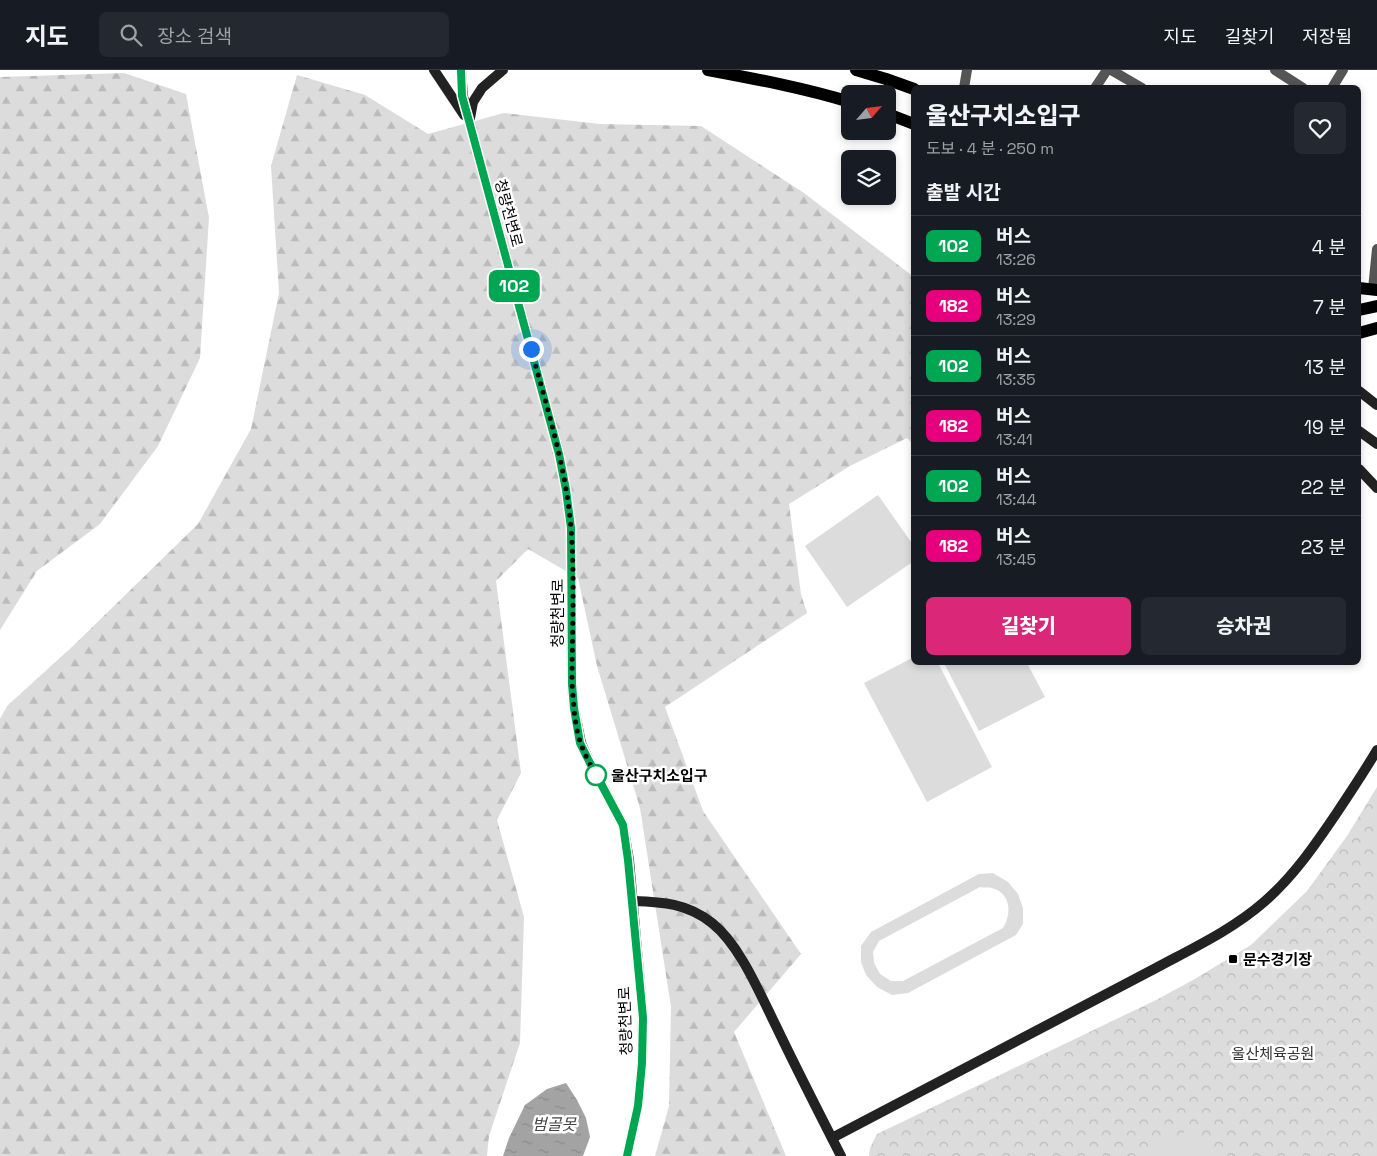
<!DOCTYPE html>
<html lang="ko">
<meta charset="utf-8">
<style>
:root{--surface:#171b24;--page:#242831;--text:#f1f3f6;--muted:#9ea1a6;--line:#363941;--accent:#db2777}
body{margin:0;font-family:"Space Grotesk","Noto Sans KR",sans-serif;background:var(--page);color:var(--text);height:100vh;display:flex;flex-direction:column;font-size:19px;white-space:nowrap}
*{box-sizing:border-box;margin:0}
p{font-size:16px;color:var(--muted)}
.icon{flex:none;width:28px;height:28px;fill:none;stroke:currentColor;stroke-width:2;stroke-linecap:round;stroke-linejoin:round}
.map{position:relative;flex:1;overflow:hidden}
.drawer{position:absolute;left:911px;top:15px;width:450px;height:580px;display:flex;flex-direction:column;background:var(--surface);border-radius:8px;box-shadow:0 2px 8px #0003}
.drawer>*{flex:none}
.badge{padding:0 10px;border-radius:8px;font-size:18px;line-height:32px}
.needle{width:32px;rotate:62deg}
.fabs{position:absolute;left:841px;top:15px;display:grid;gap:10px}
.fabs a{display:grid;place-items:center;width:55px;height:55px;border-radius:8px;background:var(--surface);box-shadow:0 2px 8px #0003;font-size:25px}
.you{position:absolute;width:25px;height:25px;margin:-12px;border:4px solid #fff;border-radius:50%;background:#1a73e8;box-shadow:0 0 0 8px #1a73e833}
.map>.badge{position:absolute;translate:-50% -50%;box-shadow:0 0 0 2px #fff}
h2{padding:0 15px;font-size:19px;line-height:45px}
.round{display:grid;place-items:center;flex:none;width:52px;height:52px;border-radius:8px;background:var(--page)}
.summary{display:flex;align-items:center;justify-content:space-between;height:85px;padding:0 15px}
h1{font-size:24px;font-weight:800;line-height:38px}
.primary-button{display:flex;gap:10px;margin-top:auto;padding:10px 15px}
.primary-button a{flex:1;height:58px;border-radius:8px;background:var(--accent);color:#fff;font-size:20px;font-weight:800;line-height:58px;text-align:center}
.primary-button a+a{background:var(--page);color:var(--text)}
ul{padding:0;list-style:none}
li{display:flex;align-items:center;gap:15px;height:60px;padding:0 15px;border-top:1px solid var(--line)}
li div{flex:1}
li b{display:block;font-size:19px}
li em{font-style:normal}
li .badge{min-width:55px;font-weight:700;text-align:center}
header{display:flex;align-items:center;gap:30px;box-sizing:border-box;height:70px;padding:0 25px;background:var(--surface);border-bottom:1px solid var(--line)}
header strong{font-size:24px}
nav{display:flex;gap:28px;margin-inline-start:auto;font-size:18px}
.search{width:350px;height:45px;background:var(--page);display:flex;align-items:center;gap:12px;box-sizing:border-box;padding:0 18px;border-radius:8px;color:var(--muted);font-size:19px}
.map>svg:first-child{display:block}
.forest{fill:url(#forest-firs)}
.park{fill:url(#park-crowns)}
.pitch{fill:#dcdcdc;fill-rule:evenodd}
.water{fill:url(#water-ripples)}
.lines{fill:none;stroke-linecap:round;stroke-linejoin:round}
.street{stroke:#555;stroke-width:10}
.secondary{stroke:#222;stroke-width:10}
.primary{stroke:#000;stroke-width:12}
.line-casing{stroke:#fff;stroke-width:11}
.line{stroke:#00a651;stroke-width:8}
.walk{stroke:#000;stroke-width:5;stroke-dasharray:0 9}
.stop-dot{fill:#fff;stroke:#00a651;stroke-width:2.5}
.poi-dot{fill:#000;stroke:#fff;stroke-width:2}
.labels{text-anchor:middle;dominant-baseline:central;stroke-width:5;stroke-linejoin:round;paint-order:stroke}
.street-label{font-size:15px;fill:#000;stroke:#fff}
.stop-label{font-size:15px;font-weight:bold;fill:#000;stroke:#fff;text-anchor:start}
.poi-label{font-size:15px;font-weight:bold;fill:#000;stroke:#fff;text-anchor:start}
.park-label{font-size:15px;fill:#333;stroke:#fff}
.water-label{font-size:16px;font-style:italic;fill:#444;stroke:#fff}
</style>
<header>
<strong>지도</strong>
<div class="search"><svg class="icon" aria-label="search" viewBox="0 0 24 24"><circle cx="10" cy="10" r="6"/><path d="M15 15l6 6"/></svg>장소 검색</div>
<nav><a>지도</a><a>길찾기</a><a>저장됨</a></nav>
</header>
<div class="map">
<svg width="1377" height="1086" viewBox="0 0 1377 1086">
<defs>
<pattern id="forest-firs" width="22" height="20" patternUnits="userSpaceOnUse" patternTransform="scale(1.25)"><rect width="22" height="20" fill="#dcdcdc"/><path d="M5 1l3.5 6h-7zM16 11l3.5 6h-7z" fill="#bbb"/></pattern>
<pattern id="park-crowns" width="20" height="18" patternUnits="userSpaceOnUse" patternTransform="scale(1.25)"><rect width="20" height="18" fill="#dcdcdc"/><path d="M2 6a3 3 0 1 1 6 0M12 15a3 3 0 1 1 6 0" fill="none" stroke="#bbb"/></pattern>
<pattern id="water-ripples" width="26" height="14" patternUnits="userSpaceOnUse" patternTransform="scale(1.25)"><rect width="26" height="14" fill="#a3a3a3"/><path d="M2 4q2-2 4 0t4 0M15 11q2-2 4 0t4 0" fill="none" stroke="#8b8b8b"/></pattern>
</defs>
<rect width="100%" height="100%" fill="#fff"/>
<!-- forest -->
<g class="forest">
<polygon points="124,3 186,24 209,148 200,288 158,376 100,454 37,501 0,560 0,7"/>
<polygon points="297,5 365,25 428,64 504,43 600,54 701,56 804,123 914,207 914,375 907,368 850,396 789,434 801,524 807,543 665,637 703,741 801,884 734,962 786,1086 655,1086 669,1036 671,937 640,738 597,596 578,508 528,479 496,511 521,703 497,750 524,847 520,973 489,1066 487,1086 0,1086 0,649 7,636 73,576 198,454 251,359 279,223 271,96"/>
</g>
<!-- park -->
<polygon class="park" points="1377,717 1377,1086 869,1086 870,1078 877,1064 1156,930 1193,910 1251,875 1307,821 1347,766"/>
<!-- pitch -->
<g class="pitch">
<polygon points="878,425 914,476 914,491 847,537 805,476"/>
<polygon points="914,587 914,592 938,593 992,697 927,732 864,613"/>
<polygon points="944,593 1027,593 1045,627 979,661"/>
<path d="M993,803l15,9 10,12 5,14v16l-7,11 -108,58 -16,2 -15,-8 -11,-12 -5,-13v-16l10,-14 108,-58zM980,817c4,1 8,0 12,1 19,5 20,26 11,40l-100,53h-12l-11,-7 -6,-11 -1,-11 6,-11z"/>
<polygon points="1192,1058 1203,1079 1221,1082 1226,1086 1140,1086"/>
</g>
<!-- water -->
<polygon class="water" points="566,1013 577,1030 586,1048 590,1067 583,1086 503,1086 509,1068 525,1035 547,1019"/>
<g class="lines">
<!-- street -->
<g class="street">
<polyline points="1111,0 1142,18"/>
<polyline points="1275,0 1303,18"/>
<polyline points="964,18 967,0"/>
<polyline points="1095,18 1107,0"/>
<polyline points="1332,18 1343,0"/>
<polyline points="1373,219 1377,179"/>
</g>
<!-- secondary -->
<g class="secondary">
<polyline points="434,0 464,45"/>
<polyline points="461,0 463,26 469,51 559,383 566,420 571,458 572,614 574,638 581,673 590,693 623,755 629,790 643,948 642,993 638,1036 627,1086"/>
<polyline points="470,48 473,32 482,18 503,0"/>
<polyline points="1359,321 1377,335"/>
<polyline points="1359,361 1377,374"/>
<polyline points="1359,399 1377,418"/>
<path d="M633,831c29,1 54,2 79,22 28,22 48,71 64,103 21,44 43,87 65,130"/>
<path d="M832,1068l322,-169c37,-20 78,-39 110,-67 29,-25 51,-57 72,-88 14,-21 28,-42 41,-64"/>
</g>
<!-- primary -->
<g class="primary">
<path d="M708,0c48,9 96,18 142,32"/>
<polyline points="856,0 886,9 914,19"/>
<polyline points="888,44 914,54"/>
<polyline points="1359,218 1377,220"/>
<polyline points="1359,240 1377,236"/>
<polyline points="1359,263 1377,258"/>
</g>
</g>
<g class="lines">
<!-- line casing -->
<g class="line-casing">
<polyline id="line" points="461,0 462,26 469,51 559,384 566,420 571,458 572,614 574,638 580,673 590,693 623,755 628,790 643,948 642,993 638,1036 627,1086"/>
</g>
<!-- line -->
<use href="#line" class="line"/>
<!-- walk -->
<path class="walk" d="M531,279c16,59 35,118 40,179 4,52 1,104 1,156 2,20 2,41 9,60 4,12 11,24 18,35l-3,-4"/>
</g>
<!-- markers -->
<circle class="stop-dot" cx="596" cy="705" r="10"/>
<rect class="poi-dot" x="1228" y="884" width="10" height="10" rx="2.5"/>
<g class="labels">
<!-- street labels -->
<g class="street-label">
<text transform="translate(509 143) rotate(75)">청량천변로</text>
<text transform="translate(557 543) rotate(-90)">청량천변로</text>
<text transform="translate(625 951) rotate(-92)">청량천변로</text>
</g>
<!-- stop labels -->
<g class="stop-label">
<text x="611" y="705">울산구치소입구</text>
</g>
<!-- poi labels -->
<g class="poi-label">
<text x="1243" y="889">문수경기장</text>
</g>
<!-- park labels -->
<g class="park-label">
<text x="1273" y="983">울산체육공원</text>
</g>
<!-- water labels -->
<g class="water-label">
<text x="554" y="1054">범골못</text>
</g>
</g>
</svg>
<div class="fabs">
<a><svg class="needle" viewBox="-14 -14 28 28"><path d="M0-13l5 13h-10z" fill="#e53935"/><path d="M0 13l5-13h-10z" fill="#9ea1a6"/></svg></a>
<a><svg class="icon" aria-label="layers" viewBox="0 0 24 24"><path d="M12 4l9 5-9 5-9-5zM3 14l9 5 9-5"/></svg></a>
</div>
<div class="you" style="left:531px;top:279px"></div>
<b class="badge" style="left:514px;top:216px;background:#00a651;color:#fff">102</b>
<section class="drawer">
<div class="summary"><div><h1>울산구치소입구</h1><p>도보 · 4 분 · 250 m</p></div><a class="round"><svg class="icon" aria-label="heart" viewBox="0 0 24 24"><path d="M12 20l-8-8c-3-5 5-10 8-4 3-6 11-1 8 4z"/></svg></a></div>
<h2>출발 시간</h2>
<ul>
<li><span class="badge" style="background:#00a651;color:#fff">102</span><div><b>버스</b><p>13:26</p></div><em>4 분</em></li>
<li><span class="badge" style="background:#e6007e;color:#fff">182</span><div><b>버스</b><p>13:29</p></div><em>7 분</em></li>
<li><span class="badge" style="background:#00a651;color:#fff">102</span><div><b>버스</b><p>13:35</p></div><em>13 분</em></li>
<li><span class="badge" style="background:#e6007e;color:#fff">182</span><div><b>버스</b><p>13:41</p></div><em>19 분</em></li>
<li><span class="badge" style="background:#00a651;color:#fff">102</span><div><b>버스</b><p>13:44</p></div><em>22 분</em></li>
<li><span class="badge" style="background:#e6007e;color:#fff">182</span><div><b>버스</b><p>13:45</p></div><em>23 분</em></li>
</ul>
<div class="primary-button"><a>길찾기</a><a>승차권</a></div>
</section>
</div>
